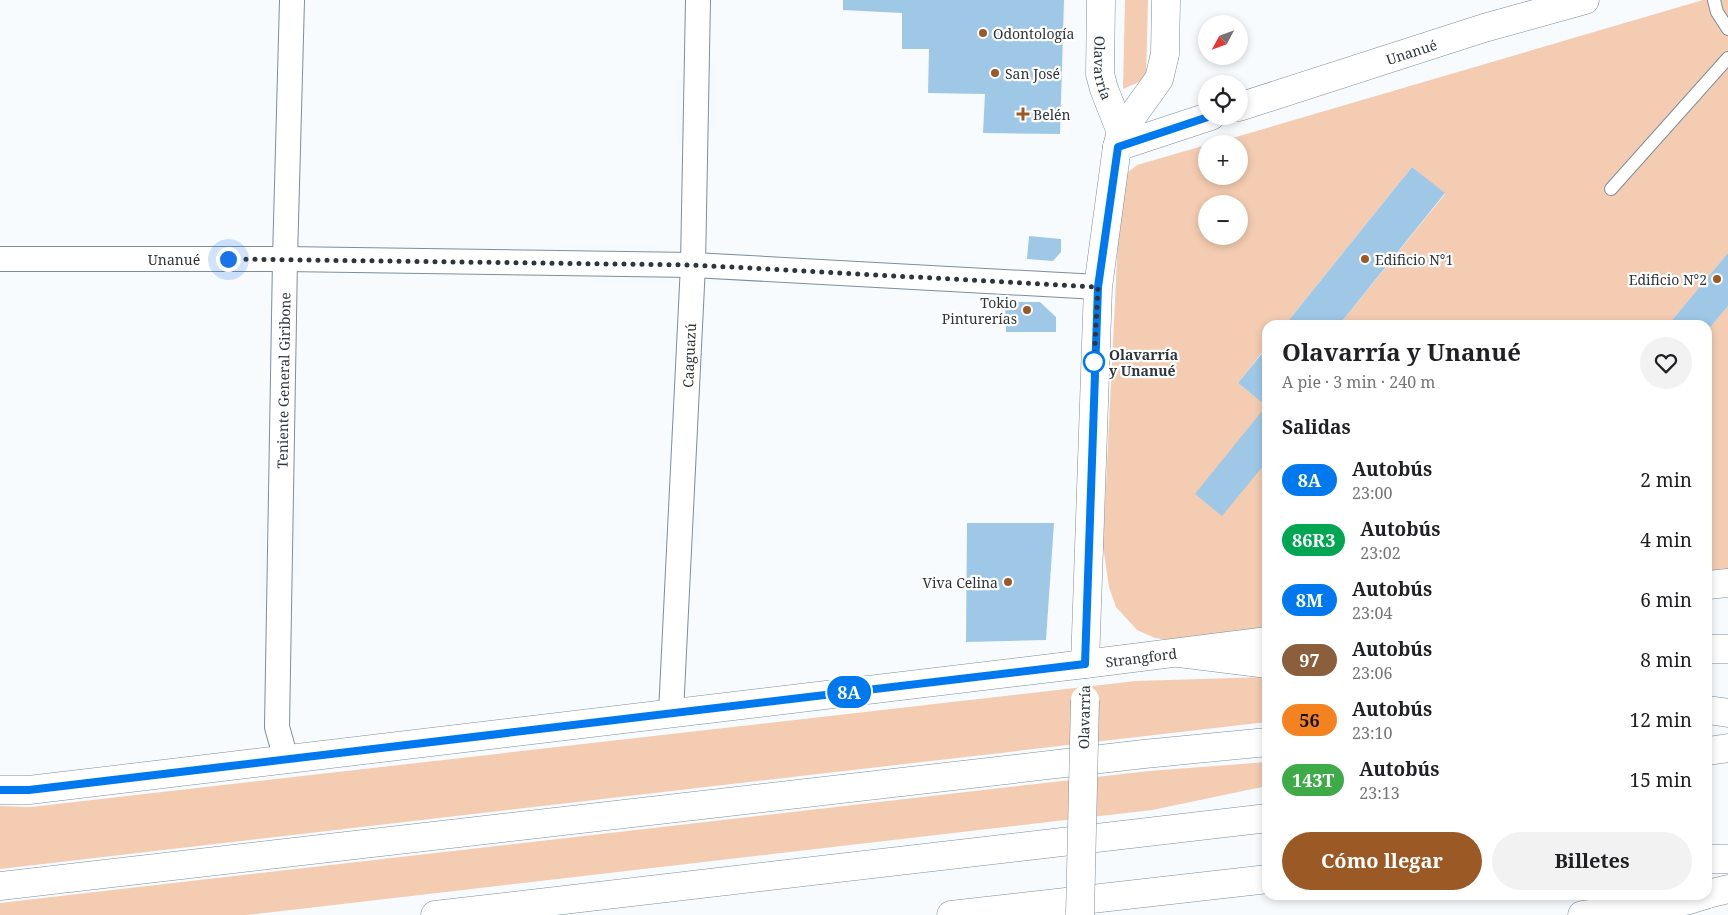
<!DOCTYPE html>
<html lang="es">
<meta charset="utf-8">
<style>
:root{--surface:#fff;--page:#f2f2f2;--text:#202124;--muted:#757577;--accent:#9b5926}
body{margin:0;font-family:"Noto Serif",serif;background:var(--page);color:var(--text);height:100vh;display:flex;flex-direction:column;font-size:19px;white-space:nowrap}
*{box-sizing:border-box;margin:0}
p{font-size:16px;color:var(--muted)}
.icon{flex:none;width:28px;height:28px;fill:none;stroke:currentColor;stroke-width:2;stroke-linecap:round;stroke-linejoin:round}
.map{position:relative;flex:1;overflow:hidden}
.details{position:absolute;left:1262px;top:320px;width:450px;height:580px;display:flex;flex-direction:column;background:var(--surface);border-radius:15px;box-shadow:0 2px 8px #0003}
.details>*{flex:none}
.badge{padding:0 10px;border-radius:16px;font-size:18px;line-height:32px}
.needle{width:32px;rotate:229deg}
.buttons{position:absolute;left:1198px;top:15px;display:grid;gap:10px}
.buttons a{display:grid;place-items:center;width:50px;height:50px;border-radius:50%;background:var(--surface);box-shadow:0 2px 8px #0003;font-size:25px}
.you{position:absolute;width:25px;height:25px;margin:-12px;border:4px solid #fff;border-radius:50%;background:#1a73e8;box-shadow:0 0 0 8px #1a73e833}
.map>.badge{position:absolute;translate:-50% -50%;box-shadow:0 0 0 2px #fff}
h2{padding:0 20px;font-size:19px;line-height:45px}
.round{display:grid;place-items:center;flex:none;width:52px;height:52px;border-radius:26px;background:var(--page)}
.head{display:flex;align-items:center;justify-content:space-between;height:85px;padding:0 20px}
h1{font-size:24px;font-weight:700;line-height:38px}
.action{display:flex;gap:10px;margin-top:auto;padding:10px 20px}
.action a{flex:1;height:58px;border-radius:30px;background:var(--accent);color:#fff;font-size:20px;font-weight:700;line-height:58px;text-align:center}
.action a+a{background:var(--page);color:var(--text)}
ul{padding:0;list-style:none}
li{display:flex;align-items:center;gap:15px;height:60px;padding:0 20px}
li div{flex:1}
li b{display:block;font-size:19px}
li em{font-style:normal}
li .badge{min-width:55px;font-weight:700;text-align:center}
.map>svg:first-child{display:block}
.green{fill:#f4ccb1;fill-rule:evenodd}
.building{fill:#9fc8e7}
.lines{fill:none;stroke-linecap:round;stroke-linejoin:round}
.service-casing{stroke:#7d8e9b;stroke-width:14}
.minor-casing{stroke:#7d8e9b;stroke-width:26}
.tertiary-casing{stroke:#7d8e9b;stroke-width:29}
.secondary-casing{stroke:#7d8e9b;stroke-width:29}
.motorway-casing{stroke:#7d8e9b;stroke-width:29}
.service{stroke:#fff;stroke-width:12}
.minor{stroke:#fff;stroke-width:24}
.tertiary{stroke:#fff;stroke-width:28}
.secondary{stroke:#fff;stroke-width:28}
.motorway{stroke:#fff;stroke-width:28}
.tertiary-bridge-casing{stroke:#7d8e9b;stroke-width:29;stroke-linecap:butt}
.tertiary-bridge{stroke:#fff;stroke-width:28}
.line-casing{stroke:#fff;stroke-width:11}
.line{stroke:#0079ef;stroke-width:8}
.walk{stroke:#2e363b;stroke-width:5;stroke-dasharray:0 9}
.poi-dot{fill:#9b5926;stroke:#fff;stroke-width:2}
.stop-dot{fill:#fff;stroke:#0079ef;stroke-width:2.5}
.labels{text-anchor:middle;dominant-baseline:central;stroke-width:4.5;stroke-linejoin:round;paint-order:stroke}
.poi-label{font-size:14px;fill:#2e363b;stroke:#fff;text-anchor:start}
.street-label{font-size:14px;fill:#2e363b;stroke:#fff}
.stop-label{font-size:14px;font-weight:bold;fill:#2e363b;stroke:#fff;text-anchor:start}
</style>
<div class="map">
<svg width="1728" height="915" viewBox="0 0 1728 915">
<rect width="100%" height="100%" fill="#f7fbfe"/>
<!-- green -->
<g class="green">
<polygon points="1125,0 1148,0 1146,79 1123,89"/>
<path d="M1703,0h25v253l-60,72h-329l106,-131 -33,-27 -127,158h-17l-1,21 -29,37 28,23 1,225 -84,11 -28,-4 -18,-8 -21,-23 -7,-20 -6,-41 17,-347 7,-26 10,-8 69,-20v31h33v-32h-27zM1206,204h33v32h-33z"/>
<polygon points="1728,306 1728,571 1708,574 1708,330"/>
<polygon points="1267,677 1267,722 0,869 0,806 31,807 1136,681"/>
<polygon points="1267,762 1267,786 1152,810 247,915 0,915 0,903 1149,771"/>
</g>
<!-- building -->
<g class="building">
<polygon points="843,0 1064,0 1060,134 983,133 985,94 928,93 929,49 902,49 902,13 843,10"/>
<polygon points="1412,167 1445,193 1339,325 1285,325"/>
<polygon points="1029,236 1061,239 1061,252 1053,261 1027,259"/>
<polygon points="1728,253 1728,306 1708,330 1708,325 1668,325"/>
<polygon points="1005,302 1040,302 1056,317 1056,332 1006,332"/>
<polygon points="1268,346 1268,460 1222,516 1195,494 1266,406 1238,383"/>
<polygon points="967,523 1054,523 1046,640 966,642"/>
</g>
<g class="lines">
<!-- service casing -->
<g class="service-casing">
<g id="service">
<polyline points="1714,0 1717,12 1728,29"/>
<polyline points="1611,189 1728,58"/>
</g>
</g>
<!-- minor casing -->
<g class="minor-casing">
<g id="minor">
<path id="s1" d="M0,259h285l408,6 405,22"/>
<path id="s2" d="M671,713l22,-448 5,-265"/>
<path id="s3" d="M286,759l-9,-32 8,-468 7,-259"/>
</g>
</g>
<!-- tertiary casing -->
<g class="tertiary-casing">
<g id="tertiary">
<path id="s4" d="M1239,107l245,-79 101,-28"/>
<polyline points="1117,147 1211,116"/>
<polyline points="1708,585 1728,583"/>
<path id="s5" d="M0,790h29l1056,-126 183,-23"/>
</g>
</g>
<!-- secondary casing -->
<g class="secondary-casing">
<g id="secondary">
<path id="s6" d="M1101,0l-1,74 4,15 17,43"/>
<polyline points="1085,664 1098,287 1117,147 1121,132 1159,79 1165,54 1166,0"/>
</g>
</g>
<!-- motorway casing -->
<g class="motorway-casing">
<g id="motorway">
<polyline points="1708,649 1728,649"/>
<polyline points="1179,653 1268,664"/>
<polyline points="1708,710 1728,713"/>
<polyline points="1708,751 1728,748"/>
<polyline points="1708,859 1728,859"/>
<polyline points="0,886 1144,754 1268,742"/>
<polyline points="1708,894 1728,889"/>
<polyline points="435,915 1268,818"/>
<polyline points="951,915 1268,879"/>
<polyline points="1582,915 1685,901 1705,895"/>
</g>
</g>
<!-- service -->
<use href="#service" class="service"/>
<!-- minor -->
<use href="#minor" class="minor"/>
<!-- tertiary -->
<use href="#tertiary" class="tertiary"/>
<!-- secondary -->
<use href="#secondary" class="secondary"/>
<!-- motorway -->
<use href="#motorway" class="motorway"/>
<!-- tertiary-bridge casing -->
<g class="tertiary-bridge-casing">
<polyline id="tertiary-bridge" points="1080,915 1085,700"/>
</g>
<!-- tertiary-bridge -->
<use href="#tertiary-bridge" class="tertiary-bridge"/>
</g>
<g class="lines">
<!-- line casing -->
<g class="line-casing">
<polyline id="line" points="0,790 29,790 1085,664 1098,287 1118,147 1211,116"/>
</g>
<!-- line -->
<use href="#line" class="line"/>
<!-- walk -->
<polyline class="walk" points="228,259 693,265 1098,287 1094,362"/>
</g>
<!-- markers -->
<g class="poi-dot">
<circle cx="983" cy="33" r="5"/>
<circle cx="995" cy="73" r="5"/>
<path d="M1020.5 106.5h5v5h5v5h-5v5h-5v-5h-5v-5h5z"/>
<circle cx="1365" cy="259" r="5"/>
<circle cx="1717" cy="279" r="5"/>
<circle cx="1027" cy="310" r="5"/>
<circle cx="1008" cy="582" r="5"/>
</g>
<circle class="stop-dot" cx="1094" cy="362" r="10"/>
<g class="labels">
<!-- poi labels -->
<g class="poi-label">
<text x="993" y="33">Odontología</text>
<text x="1005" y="73">San José</text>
<text x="1033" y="114">Belén</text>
<text x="1375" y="259">Edificio N°1</text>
<text x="1707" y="279" text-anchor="end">Edificio N°2</text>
<text x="1017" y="302" text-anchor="end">Tokio<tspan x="1017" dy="16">Pinturerías</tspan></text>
<text x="998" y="582" text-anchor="end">Viva Celina</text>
</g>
<!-- street labels -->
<g class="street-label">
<text stroke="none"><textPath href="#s4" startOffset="181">Unanué</textPath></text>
<text stroke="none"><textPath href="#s6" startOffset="68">Olavarría</textPath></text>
<text stroke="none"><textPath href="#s1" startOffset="174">Unanué</textPath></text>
<text stroke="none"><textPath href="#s2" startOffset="358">Caaguazú</textPath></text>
<text stroke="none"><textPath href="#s3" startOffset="380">Teniente General Giribone</textPath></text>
<text stroke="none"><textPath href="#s5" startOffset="1149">Strangford</textPath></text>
<text transform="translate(1084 717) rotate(-89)">Olavarría</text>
</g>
<!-- stop labels -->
<g class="stop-label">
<text x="1109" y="354">Olavarría<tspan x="1109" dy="16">y Unanué</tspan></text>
</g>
</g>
</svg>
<div class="buttons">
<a><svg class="needle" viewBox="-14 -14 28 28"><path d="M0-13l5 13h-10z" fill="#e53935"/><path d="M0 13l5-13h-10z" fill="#757577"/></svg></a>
<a><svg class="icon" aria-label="locate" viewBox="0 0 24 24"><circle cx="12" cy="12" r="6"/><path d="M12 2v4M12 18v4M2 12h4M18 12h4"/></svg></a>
<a>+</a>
<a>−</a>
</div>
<div class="you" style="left:228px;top:259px"></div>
<b class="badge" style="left:849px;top:692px;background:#0079ef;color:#fff">8A</b>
<section class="details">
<div class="head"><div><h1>Olavarría y Unanué</h1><p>A pie · 3 min · 240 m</p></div><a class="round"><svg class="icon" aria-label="heart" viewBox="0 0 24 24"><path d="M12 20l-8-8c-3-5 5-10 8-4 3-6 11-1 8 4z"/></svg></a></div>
<h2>Salidas</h2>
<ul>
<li><span class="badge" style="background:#0079ef;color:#fff">8A</span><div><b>Autobús</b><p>23:00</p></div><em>2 min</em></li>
<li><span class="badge" style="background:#00a651;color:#fff">86R3</span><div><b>Autobús</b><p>23:02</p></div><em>4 min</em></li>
<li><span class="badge" style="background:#0079ef;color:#fff">8M</span><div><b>Autobús</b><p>23:04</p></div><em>6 min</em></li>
<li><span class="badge" style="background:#8b5e3c;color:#fff">97</span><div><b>Autobús</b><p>23:06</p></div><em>8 min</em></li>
<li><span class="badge" style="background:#f58220;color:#111">56</span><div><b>Autobús</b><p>23:10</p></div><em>12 min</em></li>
<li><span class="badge" style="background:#3fab48;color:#fff">143T</span><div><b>Autobús</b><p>23:13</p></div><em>15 min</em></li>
</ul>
<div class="action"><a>Cómo llegar</a><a>Billetes</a></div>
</section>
</div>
